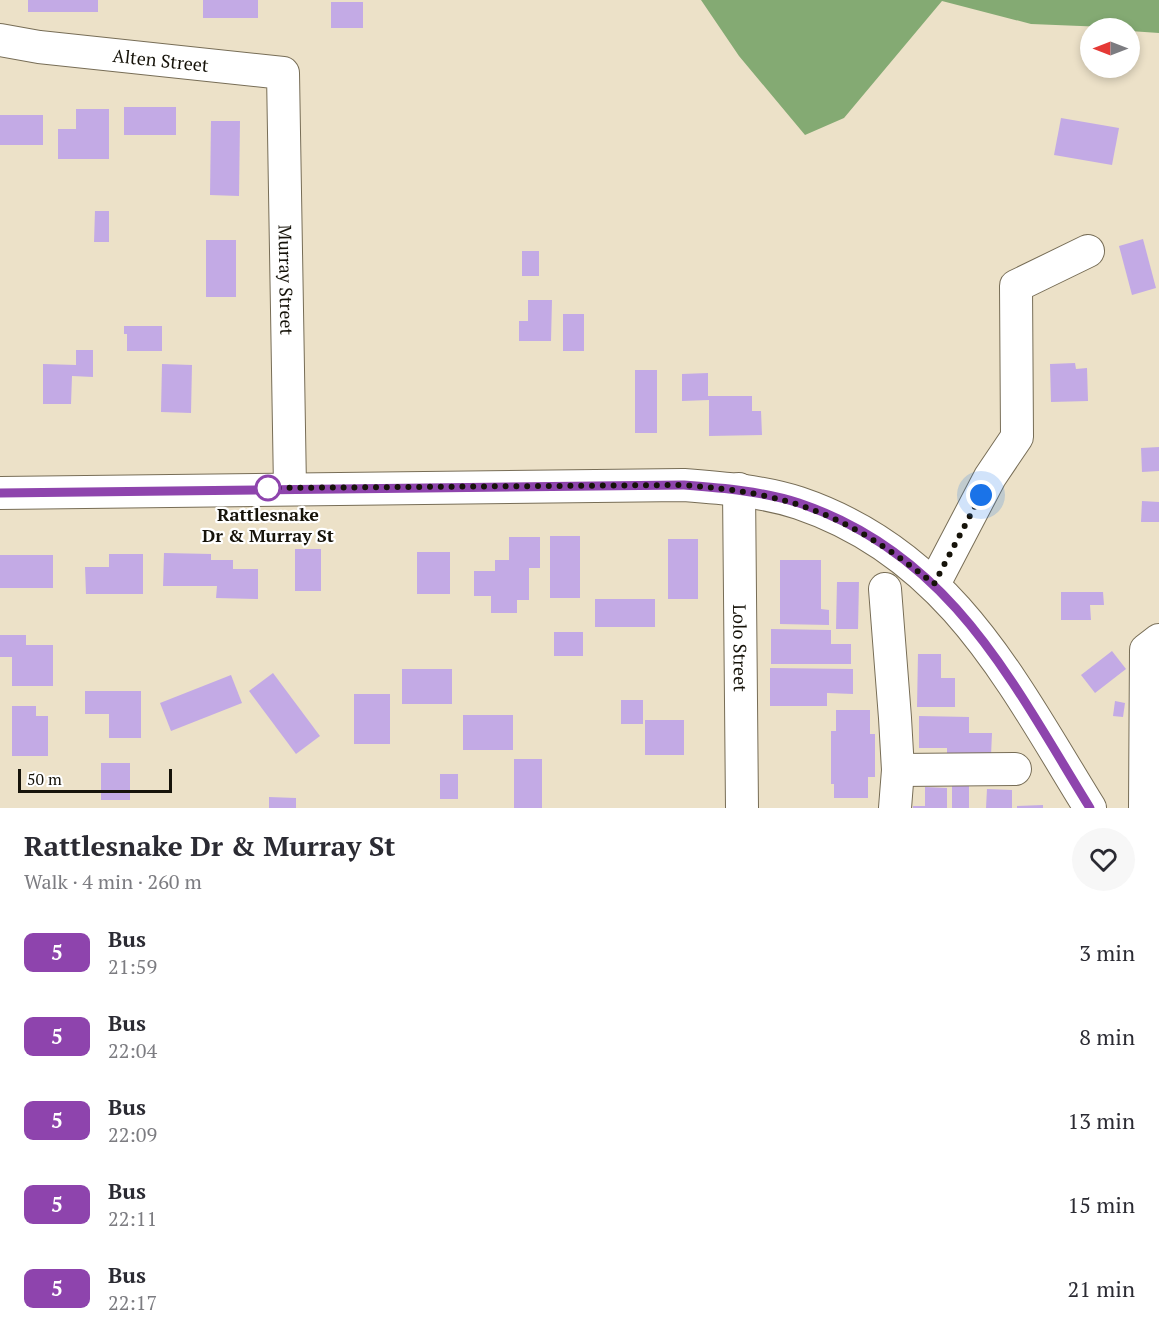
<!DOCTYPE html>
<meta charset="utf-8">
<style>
:root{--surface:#fff;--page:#f7f7f7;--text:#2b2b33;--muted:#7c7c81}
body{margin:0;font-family:"PT Serif",serif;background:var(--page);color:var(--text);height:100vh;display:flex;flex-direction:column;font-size:22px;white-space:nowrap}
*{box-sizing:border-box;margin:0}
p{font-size:20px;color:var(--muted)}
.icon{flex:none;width:33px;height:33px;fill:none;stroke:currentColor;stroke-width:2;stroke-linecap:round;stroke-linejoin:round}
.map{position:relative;height:808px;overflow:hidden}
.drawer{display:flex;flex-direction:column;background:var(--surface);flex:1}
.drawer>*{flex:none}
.badge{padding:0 12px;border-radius:9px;font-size:21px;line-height:39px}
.needle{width:39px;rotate:270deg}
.fabs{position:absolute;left:1080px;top:18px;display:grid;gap:12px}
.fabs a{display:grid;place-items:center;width:60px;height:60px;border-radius:50%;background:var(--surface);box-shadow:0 3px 9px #0003;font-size:30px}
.scale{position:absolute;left:18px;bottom:15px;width:154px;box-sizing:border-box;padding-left:6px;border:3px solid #16130a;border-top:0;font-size:16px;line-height:21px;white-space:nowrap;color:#16130a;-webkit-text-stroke:4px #fff;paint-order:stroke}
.you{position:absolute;width:30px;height:30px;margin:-15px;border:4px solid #fff;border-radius:50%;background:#1a73e8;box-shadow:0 0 0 9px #1a73e833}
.map>.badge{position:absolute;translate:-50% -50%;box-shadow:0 0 0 3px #fff}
.round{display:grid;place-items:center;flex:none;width:63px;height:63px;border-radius:32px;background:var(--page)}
.overview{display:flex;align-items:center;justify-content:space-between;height:102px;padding:0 24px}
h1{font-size:28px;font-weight:700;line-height:45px}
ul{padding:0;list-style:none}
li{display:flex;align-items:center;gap:18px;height:84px;padding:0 24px}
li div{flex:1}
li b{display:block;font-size:22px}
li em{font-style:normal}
li .badge{min-width:66px;font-weight:700;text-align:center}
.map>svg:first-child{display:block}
.forest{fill:#84aa73}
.building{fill:#c3aae5}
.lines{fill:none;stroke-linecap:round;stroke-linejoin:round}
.minor-casing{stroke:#776d56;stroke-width:34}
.minor{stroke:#fff;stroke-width:32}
.line-casing{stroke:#fff;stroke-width:14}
.line{stroke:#8e44ad;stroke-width:9}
.walk{stroke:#16130a;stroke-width:6;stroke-dasharray:0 10.8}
.stop-dot{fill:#fff;stroke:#8e44ad;stroke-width:3}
.labels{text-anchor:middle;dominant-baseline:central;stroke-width:4.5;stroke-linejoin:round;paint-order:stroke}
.street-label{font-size:18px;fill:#16130a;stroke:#fff}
.stop-label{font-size:18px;font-weight:bold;fill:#16130a;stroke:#fff}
</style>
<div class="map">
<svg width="1159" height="808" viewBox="0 0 1159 808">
<rect width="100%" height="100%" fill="#ece1c8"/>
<!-- forest -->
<polygon class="forest" points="701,0 1159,0 1159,33 1130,31 1130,28 1031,24 942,1 844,118 805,135 739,56"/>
<!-- building -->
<g class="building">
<rect x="28" y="0" width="70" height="12"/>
<rect x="203" y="0" width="55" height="18"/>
<rect x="331" y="2" width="32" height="26"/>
<rect x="124" y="107" width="52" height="28"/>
<polygon points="76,109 109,109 109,159 58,159 58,129 76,129"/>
<rect x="0" y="115" width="43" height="30"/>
<polygon points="1061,118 1119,128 1112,165 1054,155"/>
<polygon points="211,121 240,121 239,196 210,195"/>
<polygon points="95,211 109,211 109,242 94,242"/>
<polygon points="1143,239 1156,288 1132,295 1119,246"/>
<rect x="206" y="240" width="30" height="57"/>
<rect x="522" y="251" width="17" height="25"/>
<polygon points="528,300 552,300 551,341 519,341 519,321 528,321"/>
<rect x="563" y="314" width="21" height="37"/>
<polygon points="124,326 162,326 162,351 127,351 127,334 124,334"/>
<polygon points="76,350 93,350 93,377 72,376 71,404 43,404 43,364 76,365"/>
<polygon points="1075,363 1076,369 1087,368 1088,401 1051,402 1050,364"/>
<polygon points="162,364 192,365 191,413 161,412"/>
<rect x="635" y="370" width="22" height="63"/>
<polygon points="708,373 708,396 752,396 752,411 761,411 762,435 709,436 709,400 682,401 682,374"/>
<polygon points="1159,447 1159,471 1142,472 1141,448"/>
<polygon points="1142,501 1159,502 1159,522 1141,522"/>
<rect x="550" y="536" width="30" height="62"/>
<polygon points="509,537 540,537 540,568 529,568 529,600 517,600 517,613 491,613 491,596 474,596 474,571 495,571 495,560 509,560"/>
<rect x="668" y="539" width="30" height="60"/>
<rect x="295" y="549" width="26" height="42"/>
<rect x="417" y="552" width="33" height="42"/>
<polygon points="164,553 211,554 211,560 233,560 233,569 258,569 258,599 216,598 217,586 163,586"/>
<polygon points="109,554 143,554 143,594 86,594 85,567 109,567"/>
<rect x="0" y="555" width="53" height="33"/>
<polygon points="780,560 821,560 821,609 829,610 829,625 780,624"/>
<polygon points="837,582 859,582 858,629 836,629"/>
<polygon points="1061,592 1103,592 1104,605 1090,605 1091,620 1061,620"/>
<rect x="595" y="599" width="60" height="28"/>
<polygon points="771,629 831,630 831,644 851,644 851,664 771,664"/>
<rect x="554" y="632" width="29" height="24"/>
<polygon points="0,635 26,635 26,645 53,645 53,686 12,686 12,657 0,657"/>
<polygon points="1112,651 1126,669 1095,693 1081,675"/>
<polygon points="918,654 941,654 941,678 955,678 955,707 917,707"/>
<polygon points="770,668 853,669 853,694 827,693 827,706 770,706"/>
<rect x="402" y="669" width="50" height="35"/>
<polygon points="273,673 320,736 296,754 249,691"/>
<polygon points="231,675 242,703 171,731 160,703"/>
<polygon points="85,691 141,691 141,738 109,738 109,714 85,714"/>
<rect x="354" y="694" width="36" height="50"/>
<rect x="621" y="700" width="22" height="24"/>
<polygon points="1115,701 1125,703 1123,717 1113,716"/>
<polygon points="12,706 36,706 36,716 48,716 48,756 12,756"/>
<polygon points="836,710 870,710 870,734 875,734 875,777 868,777 868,798 834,798 834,784 831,784 831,731 836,731"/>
<rect x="463" y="715" width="50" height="35"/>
<polygon points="919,716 969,717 969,733 992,733 991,756 947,755 947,748 919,748"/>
<rect x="645" y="720" width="39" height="35"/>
<rect x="514" y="759" width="28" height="49"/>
<rect x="101" y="763" width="29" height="37"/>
<rect x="440" y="774" width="18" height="25"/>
<rect x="952" y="785" width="17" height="23"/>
<polygon points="925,787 947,788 947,808 913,808 913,806 925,806"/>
<polygon points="987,789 1012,790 1012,808 986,808"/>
<polygon points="269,797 296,798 296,808 269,808"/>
<polygon points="1043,805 1043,808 1017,808 1017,806"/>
</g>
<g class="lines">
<!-- minor casing -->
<g class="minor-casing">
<g id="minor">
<path id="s1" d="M0,40l39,7 244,26 7,415"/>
<path id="s2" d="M739,489l3,319"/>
<path d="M0,493l683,-8c39,3 79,6 116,18 151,51 213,179 291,305"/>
<polyline points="934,584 990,477 1017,437 1016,286 1088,251"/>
<polyline points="885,589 895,718 898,770 895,808"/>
<polyline points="898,770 1015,769"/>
<polyline points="1145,808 1146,650 1159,640"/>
</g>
</g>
<!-- minor -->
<use href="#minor" class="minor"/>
</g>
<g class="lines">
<!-- line casing -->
<g class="line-casing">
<path id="line" d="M0,493l683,-8c39,3 79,6 116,18 152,51 213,179 291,305"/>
</g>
<!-- line -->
<use href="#line" class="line"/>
<!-- walk -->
<path class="walk" d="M268,488l415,-3c110,8 165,30 251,99l47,-89"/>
</g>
<!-- markers -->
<circle class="stop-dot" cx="268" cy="488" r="12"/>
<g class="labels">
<!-- street labels -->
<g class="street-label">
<text stroke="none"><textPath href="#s1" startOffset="162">Alten Street</textPath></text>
<text stroke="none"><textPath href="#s1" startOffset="492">Murray Street</textPath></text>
<text stroke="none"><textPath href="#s2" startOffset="159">Lolo Street</textPath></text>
</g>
<!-- stop labels -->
<g class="stop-label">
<text x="268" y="514">Rattlesnake<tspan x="268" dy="21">Dr &amp; Murray St</tspan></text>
</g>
</g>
</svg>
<div class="fabs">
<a><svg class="needle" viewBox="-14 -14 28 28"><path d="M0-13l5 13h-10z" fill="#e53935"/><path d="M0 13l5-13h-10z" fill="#7c7c81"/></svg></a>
</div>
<div class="scale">50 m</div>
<div class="you" style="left:981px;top:495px"></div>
</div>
<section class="drawer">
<div class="overview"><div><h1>Rattlesnake Dr &amp; Murray St</h1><p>Walk · 4 min · 260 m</p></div><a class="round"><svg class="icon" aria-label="heart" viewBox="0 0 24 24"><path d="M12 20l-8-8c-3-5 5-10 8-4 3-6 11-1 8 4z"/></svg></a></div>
<ul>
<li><span class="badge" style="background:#8e44ad;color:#fff">5</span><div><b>Bus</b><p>21:59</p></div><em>3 min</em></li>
<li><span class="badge" style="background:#8e44ad;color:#fff">5</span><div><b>Bus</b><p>22:04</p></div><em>8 min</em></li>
<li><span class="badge" style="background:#8e44ad;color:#fff">5</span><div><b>Bus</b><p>22:09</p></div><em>13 min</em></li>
<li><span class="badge" style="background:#8e44ad;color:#fff">5</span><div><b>Bus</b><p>22:11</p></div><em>15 min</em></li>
<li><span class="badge" style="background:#8e44ad;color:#fff">5</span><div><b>Bus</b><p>22:17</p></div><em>21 min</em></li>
</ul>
</section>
